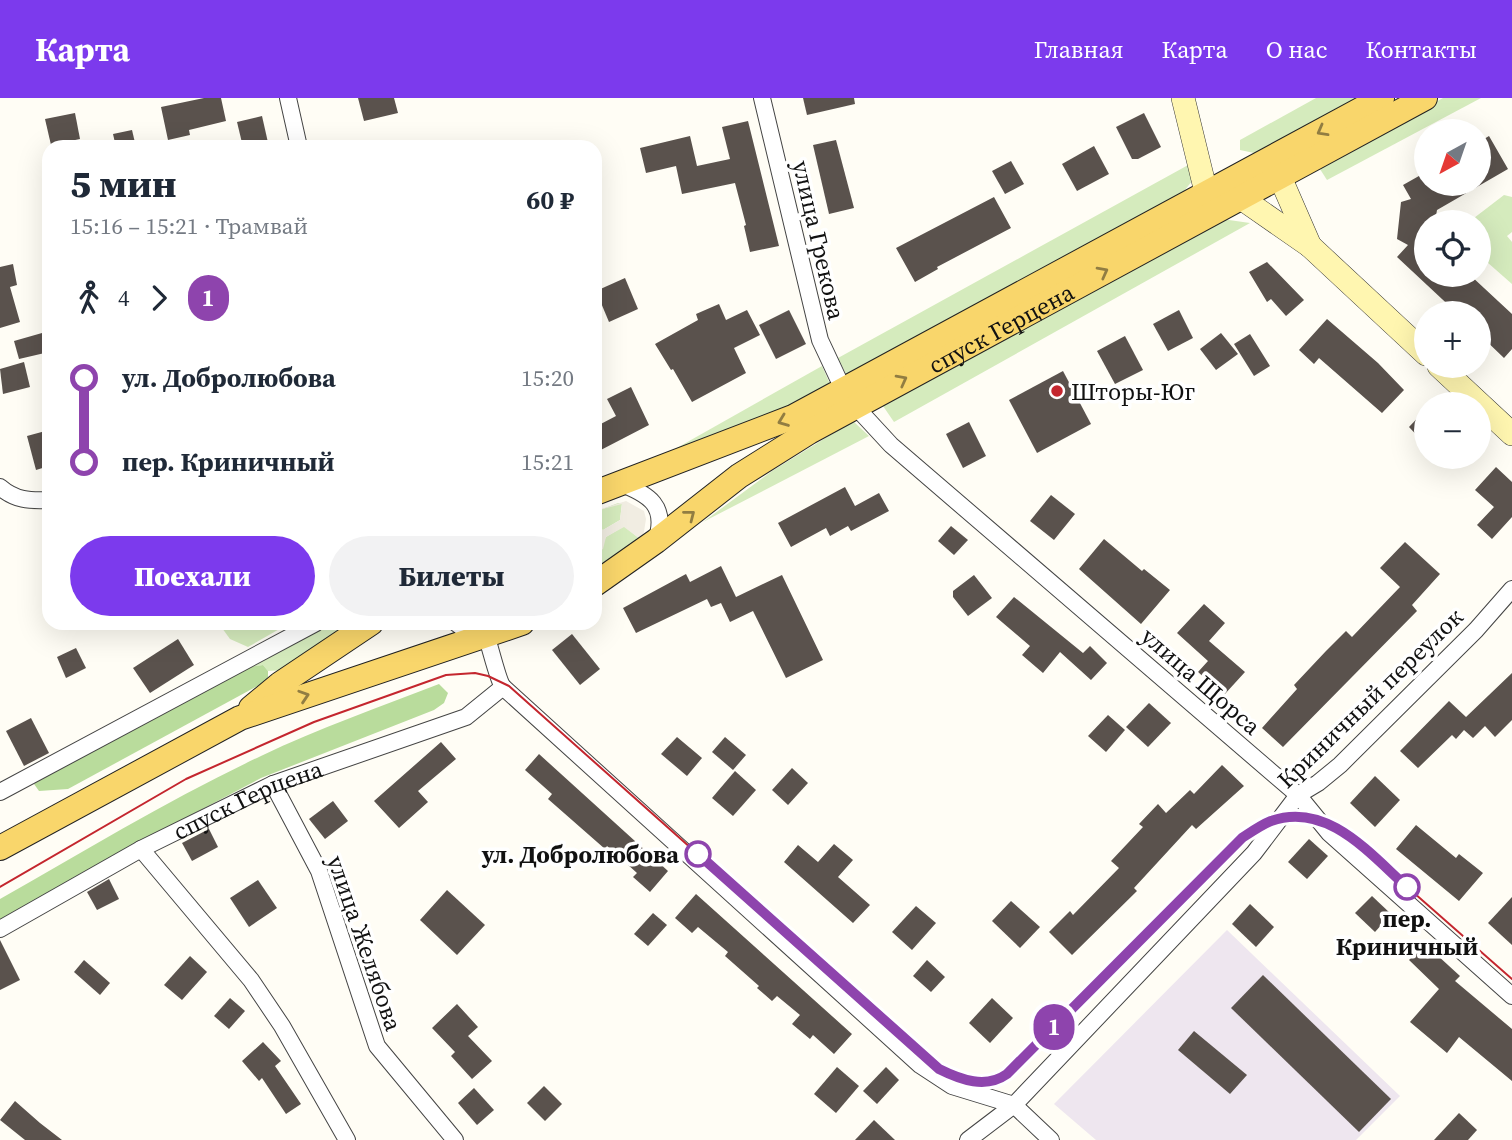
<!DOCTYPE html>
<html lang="ru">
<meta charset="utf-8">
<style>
:root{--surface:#fff;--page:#f2f2f3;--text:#1f2937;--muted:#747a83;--accent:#7c3aed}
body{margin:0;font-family:"Source Serif 4",serif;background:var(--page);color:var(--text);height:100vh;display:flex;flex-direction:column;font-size:26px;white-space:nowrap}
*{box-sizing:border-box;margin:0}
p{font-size:23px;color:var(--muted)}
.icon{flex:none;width:38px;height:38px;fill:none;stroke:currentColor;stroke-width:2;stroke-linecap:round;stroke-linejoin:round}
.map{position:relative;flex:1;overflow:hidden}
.drawer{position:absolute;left:42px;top:42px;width:560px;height:490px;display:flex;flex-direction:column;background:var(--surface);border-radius:21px;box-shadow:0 7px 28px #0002}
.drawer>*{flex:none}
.badge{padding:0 14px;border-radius:23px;font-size:24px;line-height:46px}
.needle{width:46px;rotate:220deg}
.buttons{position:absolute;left:1414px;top:21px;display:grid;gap:14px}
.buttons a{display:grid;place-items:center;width:77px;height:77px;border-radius:50%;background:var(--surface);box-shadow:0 7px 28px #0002;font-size:35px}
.map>.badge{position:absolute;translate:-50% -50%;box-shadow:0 0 0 4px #fff}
.legs{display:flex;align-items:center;gap:10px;height:77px;padding:0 28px;font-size:23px}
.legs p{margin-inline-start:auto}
.overview{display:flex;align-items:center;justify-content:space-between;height:119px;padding:0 28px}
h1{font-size:38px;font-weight:800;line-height:52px}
.button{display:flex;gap:14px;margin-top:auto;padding:14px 28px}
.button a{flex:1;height:80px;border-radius:42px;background:var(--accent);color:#fff;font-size:28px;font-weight:800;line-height:80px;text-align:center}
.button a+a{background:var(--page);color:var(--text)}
ul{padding:0 28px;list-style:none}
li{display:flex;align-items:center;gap:24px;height:84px;font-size:26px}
li i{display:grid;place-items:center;width:10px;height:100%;margin:0 9px;background:currentColor}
li i::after{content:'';width:18px;height:18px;margin:-9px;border:5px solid;border-radius:50%;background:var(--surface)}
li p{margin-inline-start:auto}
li:first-child i{background:linear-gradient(#0000 50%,currentColor 0)}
li:last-child i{background:linear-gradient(currentColor 50%,#0000 0)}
header{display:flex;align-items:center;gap:42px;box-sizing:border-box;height:98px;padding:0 35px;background:var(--accent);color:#fff}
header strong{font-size:33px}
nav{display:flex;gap:38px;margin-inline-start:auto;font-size:24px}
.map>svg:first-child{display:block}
.industrial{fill:#eee6ef}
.green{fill:#d5ebbd}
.forest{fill:#b9dc9c}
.plaza{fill:#f1ede2}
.building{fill:#5a524d}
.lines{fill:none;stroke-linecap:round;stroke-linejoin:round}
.street-casing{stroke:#444;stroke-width:18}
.secondary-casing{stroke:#333;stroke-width:24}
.primary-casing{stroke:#222;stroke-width:26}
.street{stroke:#fff;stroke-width:16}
.secondary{stroke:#fff6b0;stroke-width:23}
.primary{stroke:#f9d66b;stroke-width:24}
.tram{stroke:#c4262e;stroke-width:2}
.oneway{stroke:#917d42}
.line-1-casing{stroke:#fff;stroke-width:16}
.line-1{stroke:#8e44ad;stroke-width:10}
.poi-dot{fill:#c4262e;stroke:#fff;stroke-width:2.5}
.stop-1-dot{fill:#fff;stroke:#8e44ad;stroke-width:3.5}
.labels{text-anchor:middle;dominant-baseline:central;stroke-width:7;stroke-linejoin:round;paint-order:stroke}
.street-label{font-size:24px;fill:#111;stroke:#fff}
.poi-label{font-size:24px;fill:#111;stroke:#fff;text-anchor:start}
.stop-label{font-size:24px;font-weight:bold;fill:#111;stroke:#fff;text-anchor:end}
</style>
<header>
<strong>Карта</strong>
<nav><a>Главная</a><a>Карта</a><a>О нас</a><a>Контакты</a></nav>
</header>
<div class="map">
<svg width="1512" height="1042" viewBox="0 0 1512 1042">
<rect width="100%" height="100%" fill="#fffdf5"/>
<!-- industrial -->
<polygon class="industrial" points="1227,832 1400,998 1356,1042 1096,1042 1054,1006"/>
<!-- green -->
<g class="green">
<polygon points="1316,0 1362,0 1259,56 1240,52 1240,42"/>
<polygon points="1443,0 1481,0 1327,82 1318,68"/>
<polygon points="1190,66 1192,83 1178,101 847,278 838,260"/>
<polygon points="1504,97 1512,99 1512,134 1507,138 1512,144 1512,186 1479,157 1479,124 1474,124 1474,120"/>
<polygon points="1222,121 1250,125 894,324 883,308"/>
<polygon points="822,268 830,286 792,312 659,360"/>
<polygon points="853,323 869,338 703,424 772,373"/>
<polygon points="618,405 622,405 620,422 603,432 595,428 595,414"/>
<polygon points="624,428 640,441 595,470 595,455 598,454 606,439"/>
<polygon points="233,525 290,525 248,549 230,541 222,530"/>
<polygon points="325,525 356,525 285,572 268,573 263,567 247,569"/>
</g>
<!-- forest -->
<g class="forest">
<polygon points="263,567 268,573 268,579 263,585 68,691 39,693 34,686 41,680 247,569"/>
<path d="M439,586l9,9 -4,10 -10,7 -173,68 -129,68 -132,76v-23c86,-49 172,-101 261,-143 58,-28 119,-49 178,-72z"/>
</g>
<!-- plaza -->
<polygon class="plaza" points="626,403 644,413 646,421 643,440 595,472 595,470 640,441 624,429 606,439 603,451 595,455 595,448 599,441 595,435 595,428 603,432 620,422 622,406 595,413"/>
<!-- building -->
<g class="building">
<polygon points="204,0 221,0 226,23 189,32 190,37 168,42 161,9"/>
<polygon points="358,0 394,0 398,15 364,23"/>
<polygon points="803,0 854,0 855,6 807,17"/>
<polygon points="75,15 80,41 51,47 45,21"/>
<polygon points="1144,15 1161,49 1138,61 1132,61 1116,29"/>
<polygon points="262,18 269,49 243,49 237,24"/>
<polygon points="748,23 779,148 750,154 744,128 746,127 735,85 682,96 676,68 646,75 640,50 690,38 697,68 730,61 722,29"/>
<polygon points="132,32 136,49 116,49 113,36"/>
<polygon points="1489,38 1508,71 1437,112 1435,124 1426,124 1426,177 1470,177 1512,216 1512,251 1504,260 1479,236 1479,215 1457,215 1397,159 1408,147 1397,141 1401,104 1411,101 1403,87 1426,74 1426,86 1479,86 1479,44"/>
<polygon points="836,42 854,110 829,116 813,47"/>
<polygon points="1094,48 1109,76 1077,93 1062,66"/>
<polygon points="1011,63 1024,86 1005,96 992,73"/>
<polygon points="994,99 1011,130 937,169 938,171 915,184 896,150"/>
<polygon points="1267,164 1304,202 1286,218 1271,201 1267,204 1249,174"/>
<polygon points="13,166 17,187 10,189 20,224 0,230 0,169"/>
<polygon points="625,180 638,211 609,224 596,193"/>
<polygon points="719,206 726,222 747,212 760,237 734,250 746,275 692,304 673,271 671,272 655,246 698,222 696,216"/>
<polygon points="789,212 806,246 776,261 759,227"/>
<polygon points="1179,212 1193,240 1168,253 1153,226"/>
<polygon points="1327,221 1378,265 1404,292 1382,315 1319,260 1314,266 1299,252"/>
<polygon points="49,233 49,254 19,261 14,243"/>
<polygon points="1221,235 1238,256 1216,272 1200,251"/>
<polygon points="1250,236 1270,268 1254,278 1234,246"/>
<polygon points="1125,238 1143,272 1115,286 1097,253"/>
<polygon points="24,264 30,289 3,296 0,271"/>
<polygon points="1063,273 1091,326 1037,355 1009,302"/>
<polygon points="631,289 649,327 595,355 595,329 616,318 607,301"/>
<polygon points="1426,311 1426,347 1409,329"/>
<polygon points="969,324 986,358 963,370 946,336"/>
<polygon points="49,332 49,368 36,372 27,338"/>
<polygon points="1496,369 1512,384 1512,419 1492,441 1477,427 1494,409 1475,392"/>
<polygon points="845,389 855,408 879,395 889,413 851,433 848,428 830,438 826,430 791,449 778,425"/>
<polygon points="1051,397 1075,416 1054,442 1030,423"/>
<polygon points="951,428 968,442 954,457 938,443"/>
<polygon points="1104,441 1142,473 1144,471 1170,492 1141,526 1079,471"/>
<polygon points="1405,444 1440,476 1412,507 1417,513 1283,649 1262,630 1297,591 1294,587 1326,553 1346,533 1352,539 1400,489 1380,470"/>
<polygon points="721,468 736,499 782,477 823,562 786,580 753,513 730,524 721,505 711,509 707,501 636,535 623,510 686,476 690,484"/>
<polygon points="974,477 992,500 968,518 953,499 953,493"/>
<polygon points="1014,499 1083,555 1090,548 1107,565 1091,582 1060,554 1043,575 1022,557 1030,548 996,519"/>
<polygon points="1204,506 1225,525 1209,543 1245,574 1224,597 1198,574 1208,563 1177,535"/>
<polygon points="572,536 600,571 580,587 552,552"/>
<polygon points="178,541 194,567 150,595 133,570"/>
<polygon points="76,550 86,570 66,580 57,559"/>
<polygon points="1512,575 1512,622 1495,639 1485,628 1473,640 1464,632 1456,641 1452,637 1418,670 1400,653 1449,603 1466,619"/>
<polygon points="1149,605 1171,625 1148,649 1126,629"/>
<polygon points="1108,617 1125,632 1106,654 1088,638"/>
<polygon points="31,620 49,655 24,668 6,633"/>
<polygon points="677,639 702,660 687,678 661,656"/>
<polygon points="725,639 746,657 733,672 712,654"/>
<polygon points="441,644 456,661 418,693 428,704 399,730 374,703"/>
<polygon points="539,656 668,773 650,794 633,779 637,775 607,748 605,751 548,701 552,696 525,672"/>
<polygon points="1222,667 1244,688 1196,731 1192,727 1134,790 1137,793 1072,857 1049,834 1070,813 1073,817 1119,770 1111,763 1143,729 1139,726 1158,706 1166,715 1190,692 1194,696"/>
<polygon points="792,670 808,685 788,707 772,692"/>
<polygon points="735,673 756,692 733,718 712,700"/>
<polygon points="1375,678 1400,702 1375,729 1350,705"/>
<polygon points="333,703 348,723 325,741 309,721"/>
<polygon points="1416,727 1456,760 1459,756 1483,775 1459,803 1396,751"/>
<polygon points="209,731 218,749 192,763 182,745"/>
<polygon points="1309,741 1328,758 1307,781 1288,764"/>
<polygon points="834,746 853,762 838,779 870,807 853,825 784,764 798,747 818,764"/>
<polygon points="109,781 119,801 97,812 87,794"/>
<polygon points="258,782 277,810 249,829 230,800"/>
<polygon points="447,792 485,827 457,857 420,822"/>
<polygon points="696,796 852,936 834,956 813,937 810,941 792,926 800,917 777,898 772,903 757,890 759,888 725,858 728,854 698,829 692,835 675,820"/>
<polygon points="1372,798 1391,816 1375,834 1355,815"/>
<polygon points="1512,799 1512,847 1488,825"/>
<polygon points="1011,803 1040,829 1020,850 992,823"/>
<polygon points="1250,806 1274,829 1256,849 1232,826"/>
<polygon points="916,808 936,825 912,852 892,834"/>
<polygon points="653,815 667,827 648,848 634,836"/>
<polygon points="0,842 20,882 0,892"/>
<polygon points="1425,846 1460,878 1455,883 1512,931 1512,983 1459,939 1447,955 1410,924 1439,891 1409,862"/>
<polygon points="190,858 207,874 182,902 164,887"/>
<polygon points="84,862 110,885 100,897 74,874"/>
<polygon points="927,862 945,879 931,894 913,878"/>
<polygon points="1263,877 1391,1001 1359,1034 1231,910"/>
<polygon points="230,900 245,913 229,931 214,918"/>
<polygon points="992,900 1013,920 990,945 969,925"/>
<polygon points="457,906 478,929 468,938 492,963 472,981 451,958 455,954 432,930"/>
<polygon points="1194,933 1247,977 1230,996 1178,952"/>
<polygon points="263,944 281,963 275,968 301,1006 286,1016 262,980 259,983 242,963"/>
<polygon points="837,969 859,988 836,1015 814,996"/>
<polygon points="886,969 899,982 877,1006 863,993"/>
<polygon points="544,988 562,1006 545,1023 527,1005"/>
<polygon points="474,990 494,1012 477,1027 458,1005"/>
<polygon points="15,1003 40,1025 62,1042 25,1042 0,1022"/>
<polygon points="1459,1015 1477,1032 1468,1042 1434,1042"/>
<polygon points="874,1022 895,1042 855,1042"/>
</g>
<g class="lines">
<!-- street casing -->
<g class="street-casing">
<g id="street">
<polyline points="288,0 299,49"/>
<polyline points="762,0 820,242 843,291"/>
<polyline points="855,308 891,347 1298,697 1329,735 1512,898"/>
<path d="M619,385c30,11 49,23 37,58"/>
<path d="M0,389c15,13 29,14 49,13"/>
<path d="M456,525l8,6 22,6c4,11 12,46 17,52l417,378 32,21 62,19 37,35"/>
<polyline points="273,686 319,773 377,948 455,1042"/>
<polyline points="0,694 316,525"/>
<polyline points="141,751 251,882 282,928 347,1042"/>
<path id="s1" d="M0,831l141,-80 132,-65 193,-67 37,-30"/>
<polyline points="968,1042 1014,1007 1254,755 1298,697 1318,685 1340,667 1476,532 1512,491"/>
</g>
</g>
<!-- secondary casing -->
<g class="secondary-casing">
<g id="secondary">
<polyline points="1183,0 1206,94"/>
<polyline points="1280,79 1310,148"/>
<polyline points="1241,100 1310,148 1426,256"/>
<polyline points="1439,268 1512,336"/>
</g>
</g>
<!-- primary casing -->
<g class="primary-casing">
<g id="primary">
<polyline points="595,395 793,319 1382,0"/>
<path id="s2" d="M595,486l61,-43 83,-65 70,-44 616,-334"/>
<polyline points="251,610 280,586 371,525"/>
<polyline points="0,750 240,620 522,525"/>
</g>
</g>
<!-- street -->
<use href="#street" class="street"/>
<!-- secondary -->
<use href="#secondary" class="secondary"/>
<!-- primary -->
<use href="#primary" class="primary"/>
<!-- tram -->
<path class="tram" d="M0,789l186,-108 128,-57 132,-47 29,-2 13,3 21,10 430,383c22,11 47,20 68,5l235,-236c40,-26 66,-28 106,-3l164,144"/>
</g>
<!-- one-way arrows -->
<defs><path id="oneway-chevron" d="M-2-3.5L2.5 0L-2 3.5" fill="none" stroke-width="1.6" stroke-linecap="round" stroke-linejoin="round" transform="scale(1.75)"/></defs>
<g class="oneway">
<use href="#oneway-chevron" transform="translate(1322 33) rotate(151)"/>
<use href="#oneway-chevron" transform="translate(1103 174) rotate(-28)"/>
<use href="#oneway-chevron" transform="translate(902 282) rotate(-28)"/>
<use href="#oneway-chevron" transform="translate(783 323) rotate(159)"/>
<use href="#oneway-chevron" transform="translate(690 417) rotate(-38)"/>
<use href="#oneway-chevron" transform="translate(304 598) rotate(-18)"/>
</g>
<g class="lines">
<!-- line-1 casing -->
<g class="line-1-casing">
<path id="line-1" d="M698,756l241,215c22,11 47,20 68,5l235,-236c9,-6 19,-13 29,-17 56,-20 99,33 136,66"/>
</g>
<!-- line-1 -->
<use href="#line-1" class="line-1"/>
</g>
<!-- markers -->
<circle class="poi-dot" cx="1057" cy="293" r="7"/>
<g class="stop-1-dot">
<circle cx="698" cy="756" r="12"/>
<circle cx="1407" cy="789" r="12"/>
</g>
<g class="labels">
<!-- street labels -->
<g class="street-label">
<text transform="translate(819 142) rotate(77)">улица Грекова</text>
<text stroke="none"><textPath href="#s2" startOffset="481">спуск Герцена</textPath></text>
<text transform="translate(1201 583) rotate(41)">улица Щорса</text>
<text transform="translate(1370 600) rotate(-44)">Криничный переулок</text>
<text stroke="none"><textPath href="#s1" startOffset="280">спуск Герцена</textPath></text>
<text transform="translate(365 845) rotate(71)">улица Желябова</text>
</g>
<!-- poi labels -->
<g class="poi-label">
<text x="1071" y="293">Шторы-Юг</text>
</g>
<!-- stop labels -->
<g class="stop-label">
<text x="679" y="756">ул. Добролюбова</text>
<text x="1407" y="820" text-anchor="middle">пер.<tspan x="1407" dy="28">Криничный</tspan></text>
</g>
</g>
</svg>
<div class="buttons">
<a><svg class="needle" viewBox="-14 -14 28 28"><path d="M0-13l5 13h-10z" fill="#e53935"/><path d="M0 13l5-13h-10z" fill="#747a83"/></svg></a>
<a><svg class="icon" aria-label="locate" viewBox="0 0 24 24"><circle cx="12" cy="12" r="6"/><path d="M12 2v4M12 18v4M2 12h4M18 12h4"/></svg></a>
<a>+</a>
<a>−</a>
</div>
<b class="badge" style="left:1054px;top:929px;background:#8e44ad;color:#fff">1</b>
<section class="drawer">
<div class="overview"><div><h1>5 мин</h1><p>15:16 – 15:21 · Трамвай</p></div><b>60 ₽</b></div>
<div class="legs"><svg class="icon" aria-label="walk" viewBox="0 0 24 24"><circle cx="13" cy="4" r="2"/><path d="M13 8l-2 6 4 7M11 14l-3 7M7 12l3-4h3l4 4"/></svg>4<svg class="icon" aria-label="forward" viewBox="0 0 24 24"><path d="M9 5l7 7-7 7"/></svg><b class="badge" style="background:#8e44ad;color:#fff">1</b></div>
<ul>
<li><i style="color:#8e44ad"></i><b>ул. Добролюбова</b><p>15:20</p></li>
<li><i style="color:#8e44ad"></i><b>пер. Криничный</b><p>15:21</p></li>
</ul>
<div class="button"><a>Поехали</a><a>Билеты</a></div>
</section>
</div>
